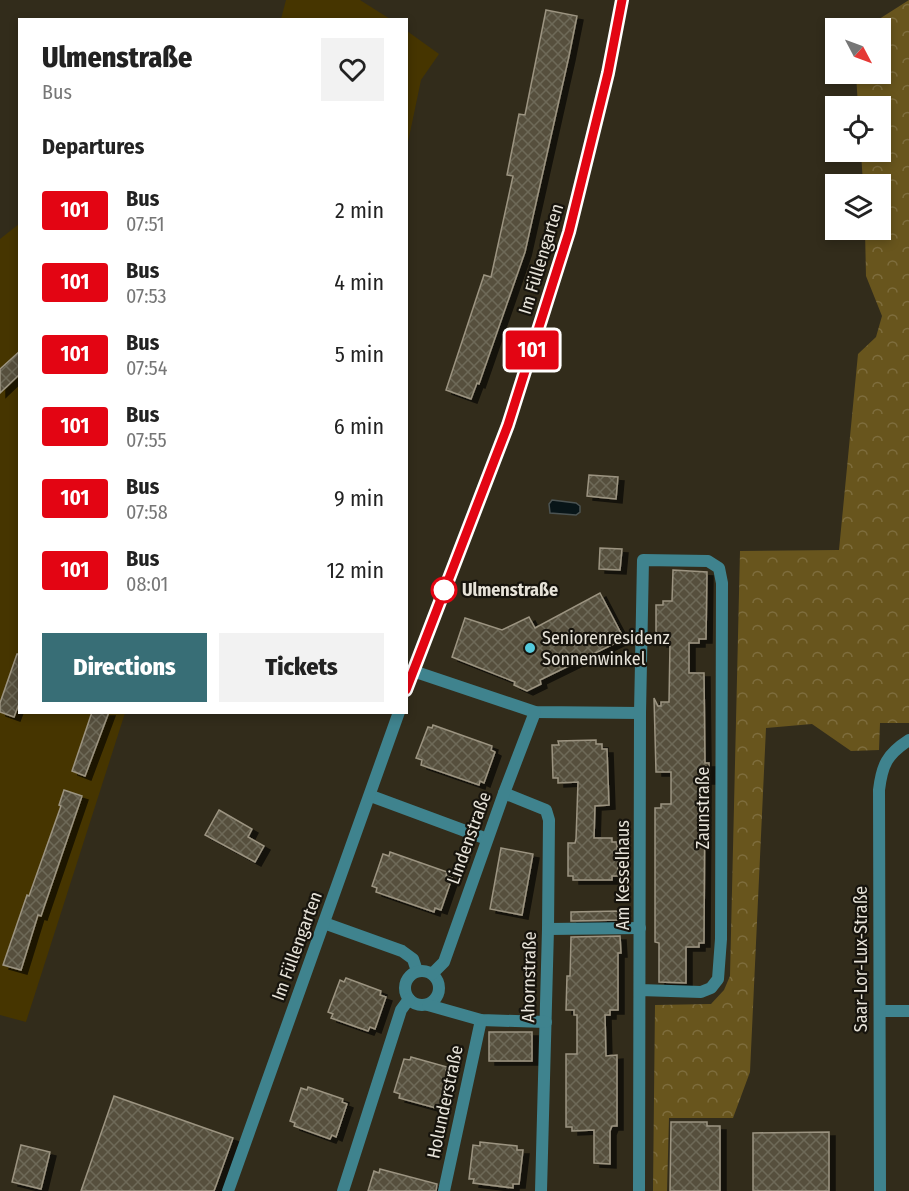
<!DOCTYPE html>
<meta charset="utf-8">
<style>
:root{--surface:#fff;--page:#f2f2f2;--text:#222;--muted:#767676;--accent:#386e76}
body{margin:0;font-family:"Fira Sans Condensed",sans-serif;background:var(--page);color:var(--text);height:100vh;display:flex;flex-direction:column;font-size:22px;white-space:nowrap}
*{box-sizing:border-box;margin:0}
p{font-size:20px;color:var(--muted)}
.icon{flex:none;width:33px;height:33px;fill:none;stroke:currentColor;stroke-width:2;stroke-linecap:round;stroke-linejoin:round}
.map{position:relative;flex:1;overflow:hidden}
.panel{position:absolute;left:18px;top:18px;width:390px;height:696px;display:flex;flex-direction:column;background:var(--surface);border-radius:0px;box-shadow:0 3px 9px #0003}
.panel>*{flex:none}
.badge{padding:0 12px;border-radius:4px;font-size:21px;line-height:39px}
.needle{width:39px;rotate:131deg}
.tools{position:absolute;left:825px;top:18px;display:grid;gap:12px}
.tools a{display:grid;place-items:center;width:66px;height:66px;border-radius:0px;background:var(--surface);box-shadow:0 3px 9px #0003;font-size:30px}
.map>.badge{position:absolute;translate:-50% -50%;box-shadow:0 0 0 3px #fff}
h2{padding:0 24px;font-size:22px;line-height:54px}
.round{display:grid;place-items:center;flex:none;width:63px;height:63px;border-radius:0px;background:var(--page)}
.head{display:flex;align-items:center;justify-content:space-between;height:102px;padding:0 24px}
h1{font-size:28px;font-weight:800;line-height:45px}
.cta{display:flex;gap:12px;margin-top:auto;padding:12px 24px}
.cta a{flex:1;height:69px;border-radius:0px;background:var(--accent);color:#fff;font-size:24px;font-weight:800;line-height:69px;text-align:center}
.cta a+a{background:var(--page);color:var(--text)}
ul{padding:0;list-style:none}
li{display:flex;align-items:center;gap:18px;height:72px;padding:0 24px}
li div{flex:1}
li b{display:block;font-size:22px}
li em{font-style:normal}
li .badge{min-width:66px;font-weight:700;text-align:center}
.map>svg:first-child{display:block}
.forest{fill:url(#forest-crowns)}
.green{fill:#463500}
.water{fill:#081518;stroke:#4b5352;stroke-width:1.5}
.building{fill:url(#building-cross-hatch);stroke:#9c9481;stroke-width:1.5;filter:url(#shadow)}
.lines{fill:none;stroke-linecap:round;stroke-linejoin:round}
.minor{stroke:#3f838e;stroke-width:12}
.line-casing{stroke:#fff;stroke-width:14}
.line{stroke:#e30513;stroke-width:9}
.stop-dot{fill:#fff;stroke:#e30513;stroke-width:3}
.poi-dot{fill:#54cadd;stroke:#17140d;stroke-width:2}
.labels{text-anchor:middle;dominant-baseline:central;stroke-width:4.5;stroke-linejoin:round;paint-order:stroke}
.street-label{font-size:18px;fill:#e7e3d9;stroke:#17140d}
.stop-label{font-size:18px;font-weight:bold;fill:#e7e3d9;stroke:#17140d;text-anchor:start}
.poi-label{font-size:18px;fill:#e7e3d9;stroke:#17140d;text-anchor:start}
</style>
<div class="map">
<svg width="909" height="1191" viewBox="0 0 909 1191">
<defs>
<pattern id="forest-crowns" width="20" height="18" patternUnits="userSpaceOnUse" patternTransform="scale(1.5)"><rect width="20" height="18" fill="#68551d"/><path d="M2 6a3 3 0 1 1 6 0M12 15a3 3 0 1 1 6 0" fill="none" stroke="#7e6d3d"/></pattern>
<pattern id="building-cross-hatch" width="8" height="8" patternUnits="userSpaceOnUse" patternTransform="scale(1.5)"><rect width="8" height="8" fill="#56503e"/><path d="M0 0l8 8M0 8l8-8" fill="none" stroke="#6e6959"/></pattern>
<filter id="shadow"><feDropShadow dx="6" dy="4" stdDeviation="0" flood-color="#0009"/></filter>
</defs>
<rect width="100%" height="100%" fill="#322c1b"/>
<!-- forest -->
<polygon class="forest" points="909,0 909,723 880,723 879,750 851,751 812,724 766,728 750,1072 733,1118 669,1118 667,1191 653,1191 655,1005 711,1004 724,990 730,976 740,551 839,550 858,354 876,337 882,316 866,276 865,230 880,230 880,184 863,184 861,152 880,152 880,106 858,106 856,74 880,74 880,28 865,28"/>
<!-- green -->
<g class="green">
<polygon points="286,0 360,0 390,19 281,19"/>
<polygon points="407,31 439,54 421,80 407,147"/>
<polygon points="19,224 20,712 125,713 26,1022 0,1015 0,239"/>
</g>
<!-- water -->
<polygon class="water" points="552,500 576,503 580,506 580,512 576,515 550,513 549,504"/>
<!-- building -->
<g class="building">
<polygon points="546,10 577,16 569,56 525,252 479,384 477,383 471,399 446,390 484,275 491,277 513,176 507,175 519,114 525,115"/>
<polygon points="20,351 20,374 0,393 0,369"/>
<polygon points="589,475 618,477 616,499 587,496"/>
<polygon points="600,548 622,549 620,570 599,569"/>
<polygon points="673,570 707,572 706,639 699,639 699,643 689,643 689,673 704,673 705,763 709,763 709,780 705,780 704,943 699,943 699,947 686,947 686,983 659,982 659,943 655,942 655,808 661,808 661,804 671,804 671,772 656,772 654,698 658,706 661,706 661,702 669,702 670,643 661,643 661,638 656,638 656,605 663,605 663,601 672,601"/>
<polygon points="600,593 624,639 540,680 541,684 527,691 514,685 515,682 452,657 465,618 502,630 529,617 535,628"/>
<polygon points="17,654 20,654 20,701 14,717 0,712 0,703"/>
<polygon points="92,712 109,712 85,776 72,771"/>
<polygon points="433,725 492,746 491,750 495,752 484,783 480,781 479,785 421,765 422,760 416,758 428,727 432,728"/>
<polygon points="596,740 596,744 602,744 602,749 607,749 609,805 595,806 594,838 612,838 612,842 617,842 618,876 612,876 612,880 573,880 573,876 568,876 568,843 575,843 576,839 578,782 558,783 558,778 553,778 552,745 559,745 558,741"/>
<polygon points="64,790 82,796 41,916 38,915 21,970 3,965 27,895 29,896 61,806 59,805"/>
<polygon points="219,810 252,829 248,837 264,846 255,862 205,835"/>
<polygon points="501,848 533,854 522,915 490,909"/>
<polygon points="390,852 447,872 446,876 452,878 441,910 435,908 434,912 376,892 377,888 372,886 383,854 389,856"/>
<polygon points="619,911 620,920 571,921 571,912"/>
<polygon points="620,936 621,953 618,953 618,1010 610,1010 610,1015 605,1015 606,1056 617,1055 617,1126 612,1126 610,1131 610,1164 594,1163 594,1130 572,1131 572,1127 566,1127 566,1054 577,1054 577,1015 574,1015 574,1010 566,1010 567,976 570,976 571,937"/>
<polygon points="346,978 381,991 380,995 386,997 375,1029 370,1027 368,1031 331,1018 333,1014 328,1012 340,980 344,982"/>
<rect x="489" y="1032" width="43" height="29"/>
<polygon points="411,1057 447,1067 446,1071 451,1072 441,1106 437,1104 436,1108 399,1098 400,1094 394,1092 404,1059 410,1060"/>
<polygon points="308,1087 343,1099 342,1102 347,1104 336,1137 332,1135 330,1139 294,1126 295,1123 290,1121 301,1088 307,1090"/>
<polygon points="114,1096 233,1138 214,1191 81,1191"/>
<polygon points="671,1122 707,1122 707,1126 720,1126 720,1191 670,1191"/>
<polygon points="829,1132 829,1191 753,1191 753,1133"/>
<polygon points="480,1142 517,1146 517,1150 523,1150 519,1184 513,1184 513,1188 473,1183 474,1179 469,1179 473,1145 480,1146"/>
<polygon points="21,1145 50,1152 41,1189 12,1182"/>
<polygon points="380,1169 437,1184 436,1191 368,1191 374,1171 379,1173"/>
</g>
<g class="lines">
<!-- minor -->
<g class="minor">
<polyline points="413,671 535,712 640,713"/>
<polyline points="406,690 508,425 569,232 608,73 622,0"/>
<polyline points="504,793 546,810 549,820 548,929 541,1191"/>
<polyline points="371,796 487,839"/>
<polyline points="324,923 402,951 413,959 417,971"/>
<polyline points="548,929 640,928"/>
<circle cx="422" cy="988" r="17"/>
<polyline points="432,974 444,962 504,793 535,712"/>
<polyline points="428,1005 481,1020 546,1022"/>
<polyline points="880,1011 909,1011"/>
<polyline points="228,1191 399,712"/>
<polyline points="343,1191 401,1010 409,999"/>
<polyline points="444,1191 481,1020"/>
<polyline points="639,1191 640,713 643,560 708,561 719,568 722,583 721,939 718,979 711,988 701,992 640,990"/>
<path d="M880,1191l-1,-401c3,-25 8,-36 30,-50"/>
</g>
</g>
<g class="lines">
<!-- line casing -->
<g class="line-casing">
<polyline id="line" points="406,690 508,425 569,232 608,73 622,0"/>
</g>
<!-- line -->
<use href="#line" class="line"/>
</g>
<!-- markers -->
<circle class="stop-dot" cx="444" cy="590" r="12"/>
<circle class="poi-dot" cx="530" cy="648" r="6"/>
<g class="labels">
<!-- street labels -->
<g class="street-label">
<text transform="translate(541 259) rotate(-73)">Im Füllengarten</text>
<text transform="translate(703 808) rotate(-90)">Zaunstraße</text>
<text transform="translate(469 838) rotate(-70)">Lindenstraße</text>
<text transform="translate(623 875) rotate(-90)">Am Kesselhaus</text>
<text transform="translate(297 946) rotate(-70)">Im Füllengarten</text>
<text transform="translate(861 959) rotate(-90)">Saar-Lor-Lux-Straße</text>
<text transform="translate(529 977) rotate(-89)">Ahornstraße</text>
<text transform="translate(445 1102) rotate(-78)">Holunderstraße</text>
</g>
<!-- stop labels -->
<g class="stop-label">
<text x="462" y="590">Ulmenstraße</text>
</g>
<!-- poi labels -->
<g class="poi-label">
<text x="542" y="638">Seniorenresidenz<tspan x="542" dy="21">Sonnenwinkel</tspan></text>
</g>
</g>
</svg>
<div class="tools">
<a><svg class="needle" viewBox="-14 -14 28 28"><path d="M0-13l5 13h-10z" fill="#e53935"/><path d="M0 13l5-13h-10z" fill="#767676"/></svg></a>
<a><svg class="icon" aria-label="locate" viewBox="0 0 24 24"><circle cx="12" cy="12" r="6"/><path d="M12 2v4M12 18v4M2 12h4M18 12h4"/></svg></a>
<a><svg class="icon" aria-label="layers" viewBox="0 0 24 24"><path d="M12 4l9 5-9 5-9-5zM3 14l9 5 9-5"/></svg></a>
</div>
<b class="badge" style="left:532px;top:350px;background:#e30513;color:#fff">101</b>
<section class="panel">
<div class="head"><div><h1>Ulmenstraße</h1><p>Bus</p></div><a class="round"><svg class="icon" aria-label="heart" viewBox="0 0 24 24"><path d="M12 20l-8-8c-3-5 5-10 8-4 3-6 11-1 8 4z"/></svg></a></div>
<h2>Departures</h2>
<ul>
<li><span class="badge" style="background:#e30513;color:#fff">101</span><div><b>Bus</b><p>07:51</p></div><em>2 min</em></li>
<li><span class="badge" style="background:#e30513;color:#fff">101</span><div><b>Bus</b><p>07:53</p></div><em>4 min</em></li>
<li><span class="badge" style="background:#e30513;color:#fff">101</span><div><b>Bus</b><p>07:54</p></div><em>5 min</em></li>
<li><span class="badge" style="background:#e30513;color:#fff">101</span><div><b>Bus</b><p>07:55</p></div><em>6 min</em></li>
<li><span class="badge" style="background:#e30513;color:#fff">101</span><div><b>Bus</b><p>07:58</p></div><em>9 min</em></li>
<li><span class="badge" style="background:#e30513;color:#fff">101</span><div><b>Bus</b><p>08:01</p></div><em>12 min</em></li>
</ul>
<div class="cta"><a>Directions</a><a>Tickets</a></div>
</section>
</div>
